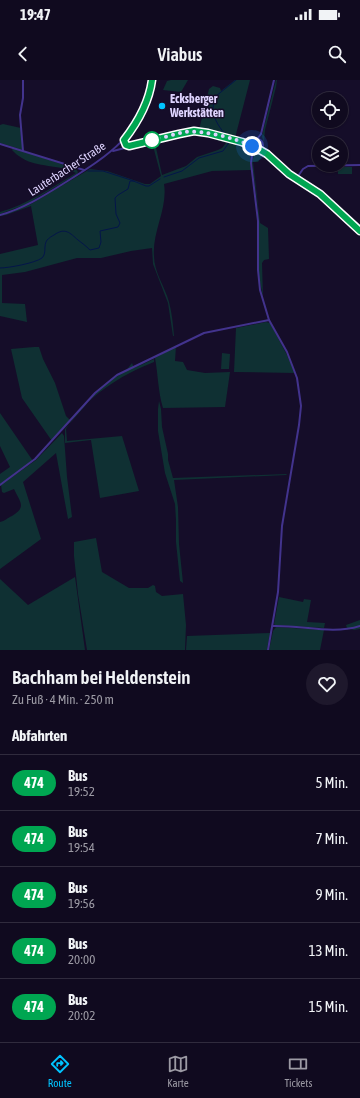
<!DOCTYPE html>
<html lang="de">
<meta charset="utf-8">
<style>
:root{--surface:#100a1f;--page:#1e182c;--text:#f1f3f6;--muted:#9c9aa4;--line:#302b3d;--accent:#00c4ff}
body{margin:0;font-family:"Asap Condensed",sans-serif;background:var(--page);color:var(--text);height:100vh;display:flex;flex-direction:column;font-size:15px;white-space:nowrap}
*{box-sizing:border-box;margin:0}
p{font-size:13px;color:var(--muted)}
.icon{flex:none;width:22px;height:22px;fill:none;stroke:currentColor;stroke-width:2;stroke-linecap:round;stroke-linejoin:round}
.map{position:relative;height:570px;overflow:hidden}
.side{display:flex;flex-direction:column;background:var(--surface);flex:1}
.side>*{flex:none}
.badge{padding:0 8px;border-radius:13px;font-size:14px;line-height:26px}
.buttons{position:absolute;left:312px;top:12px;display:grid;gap:8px}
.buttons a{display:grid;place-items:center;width:36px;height:36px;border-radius:50%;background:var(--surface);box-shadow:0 1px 3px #0004,0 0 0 1px var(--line);font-size:20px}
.you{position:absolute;width:20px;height:20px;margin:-10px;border:3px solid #fff;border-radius:50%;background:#1a73e8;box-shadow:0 0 0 6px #1a73e833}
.map>.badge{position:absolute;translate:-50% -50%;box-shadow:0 0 0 2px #fff}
h2{padding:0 12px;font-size:15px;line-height:36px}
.round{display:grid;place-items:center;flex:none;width:42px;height:42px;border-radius:21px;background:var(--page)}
.summary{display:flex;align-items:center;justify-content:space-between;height:68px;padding:0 12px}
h1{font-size:19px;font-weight:600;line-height:30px}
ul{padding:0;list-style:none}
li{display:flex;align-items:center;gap:12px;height:56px;padding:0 12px;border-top:1px solid var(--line)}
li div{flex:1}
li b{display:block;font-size:15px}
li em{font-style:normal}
li .badge{min-width:44px;font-weight:700;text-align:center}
.status{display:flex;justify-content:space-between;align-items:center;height:28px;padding:0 20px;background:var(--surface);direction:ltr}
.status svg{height:11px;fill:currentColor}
header{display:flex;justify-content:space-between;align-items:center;height:52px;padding:0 12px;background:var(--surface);font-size:18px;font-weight:600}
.tab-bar{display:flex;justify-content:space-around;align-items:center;height:56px;border-top:1px solid var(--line);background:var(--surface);font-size:11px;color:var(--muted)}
.tab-bar a{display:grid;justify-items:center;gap:2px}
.tab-bar .current{color:var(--accent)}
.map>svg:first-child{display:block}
.green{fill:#0f3033;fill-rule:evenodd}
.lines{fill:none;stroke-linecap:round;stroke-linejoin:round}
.stream{stroke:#04154a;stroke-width:1}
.minor{stroke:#42338d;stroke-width:2}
.line-casing{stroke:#fff;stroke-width:9}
.line{stroke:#00a651;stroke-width:6}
.walk{stroke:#dfd4ff;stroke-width:4;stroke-dasharray:0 7.2}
.poi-dot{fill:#00c4ff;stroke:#150d29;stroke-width:1.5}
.stop-dot{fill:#fff;stroke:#00a651;stroke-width:2}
.labels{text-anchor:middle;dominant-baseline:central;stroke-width:3;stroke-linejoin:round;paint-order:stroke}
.poi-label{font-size:12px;font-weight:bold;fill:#dfd4ff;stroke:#150d29;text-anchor:start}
.street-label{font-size:12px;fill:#dfd4ff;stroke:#150d29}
</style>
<div class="status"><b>19:47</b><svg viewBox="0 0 49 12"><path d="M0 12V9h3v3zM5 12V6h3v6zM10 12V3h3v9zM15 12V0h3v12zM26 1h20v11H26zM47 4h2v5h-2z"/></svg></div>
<header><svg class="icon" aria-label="back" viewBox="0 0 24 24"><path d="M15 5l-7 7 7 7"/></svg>Viabus<svg class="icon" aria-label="search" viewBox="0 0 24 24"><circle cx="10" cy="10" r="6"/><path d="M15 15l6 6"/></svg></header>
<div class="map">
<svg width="360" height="570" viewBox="0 0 360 570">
<rect width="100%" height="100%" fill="#150d29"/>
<!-- green -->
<g class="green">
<path d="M152,0h4l-4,17 -6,15 -19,29 1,2h3l29,-7v1l-33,8 -2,-5c15,-20 23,-36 27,-60z"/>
<polygon points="171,0 188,0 181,12 163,10 167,1"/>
<polygon points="235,0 250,0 235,58 223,53 199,50 209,9 213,6 220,8 221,11"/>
<polygon points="276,0 277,0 276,7 265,50 264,62 262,57 263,51"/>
<polygon points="3,44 21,48 23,70 0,63 0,45"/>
<path d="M187,53c14,-1 26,2 39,6l1,2 21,6 2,6 1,17 -39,1 -48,13c4,24 -12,48 -10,72 0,16 11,31 15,46 3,11 4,23 5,34h-1l-5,-33 -15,-39 -1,-16 -21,3 -30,7h-24l-52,14 -23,3v28l23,1 2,18 -27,-6v-62l38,-9 -7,-39 -25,9 -6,1 12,-4 19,-8 59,-35 17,2 38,13h5l11,-8 -9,-34zM184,56h20l22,7 -4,5 -4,2 -21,7 -11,9 -24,9 -7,-32z"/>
<path d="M13,68l63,21 2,3 -1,2 -50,30 -27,10v-2c28,-8 51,-24 76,-39 -17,-9 -39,-5 -54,-15 -4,-2 -7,-5 -10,-8z"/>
<polygon points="258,72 264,74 288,95 319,115 360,152 360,156 320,119 289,99 262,76 258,82 253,82 260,143 268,148 269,179 264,180 262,183 263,217 259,197 258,129 252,83 254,75"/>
<rect x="338" y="87" width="14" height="7"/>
<polygon points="266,242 270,243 287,275 295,293 234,292 236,248"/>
<path d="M176,266l-1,15 8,1 4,8 18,3 25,-1 -5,35 -62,1c-5,-16 -5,-34 -8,-50z"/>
<polygon points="34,267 39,267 43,279 55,303 66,336 70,340 52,361 22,318 11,269"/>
<polygon points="222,273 230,274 229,289 221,289"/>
<path d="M154,279v3c-35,14 -67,34 -88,67l1,12 55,-5 17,55 -39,7 -9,-58 -26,3v-14l32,-37 19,-15 9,-5 7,-9 2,5z"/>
<polygon points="159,321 161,329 162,347 168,374 168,380 173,398 287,394 286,395 174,400 178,427 179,464 183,503 180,501 176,462 176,440 175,424 165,393 158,351 158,329"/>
<polygon points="0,333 33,381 0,404 0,394 10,387 0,366"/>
<path d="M62,353l2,3 3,41 5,40 -4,2 -12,-66 -33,29 18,57 -41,30v-47c5,-1 7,-4 12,-6 15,-9 8,-14 2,-27l-10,4 -2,-1 -1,-7 35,-25z"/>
<polygon points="96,458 102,492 129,508 148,508 153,505 155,506 156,512 162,516 183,514 186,545 185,570 87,570 78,514 74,476 74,462"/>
<polygon points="75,497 85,570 0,570 0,499 28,525"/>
<polygon points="279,517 303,522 304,519 311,520 307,542 325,543 324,548 275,545 274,544"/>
<polygon points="360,540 360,549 354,550 347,548 346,545"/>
<polygon points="276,547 324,550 320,570 269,570 273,551"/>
<polygon points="270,553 267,570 186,570 187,556"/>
</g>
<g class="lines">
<!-- stream -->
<g class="stream">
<polyline points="88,91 103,91 131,100 146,106 149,106 160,99"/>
<path d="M164,97l18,-6 17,-13 24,-7 5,-7 -1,-8c-6,-6 -14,-17 -14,-27 0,-4 2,-9 3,-13l20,-16"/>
<path d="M0,188c9,0 35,-5 42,-10 5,-5 1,-12 5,-18 2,-2 5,-4 7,-5 11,-8 16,-2 24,5 4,3 8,6 12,10l9,-2 2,-6 -1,-11 18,-4 2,-4 -4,-9 -1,-16 3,-3 10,-6 2,-8h4"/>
</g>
<!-- minor -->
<g class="minor">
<polyline points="23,0 23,18 20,35 23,71"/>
<polyline points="257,59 261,54 274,0"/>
<circle cx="257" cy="65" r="6"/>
<polyline points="243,62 253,62"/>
<polyline points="0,64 84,90"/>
<polyline points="253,68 251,83 258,141 258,190 260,210 269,240 287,272 297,298 301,326 299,345 282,446 278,512 268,570"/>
<polyline points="260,70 267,74 289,94 320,115 360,151"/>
<polyline points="113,71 179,54 194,51 208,53 242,62 252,66"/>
<polyline points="296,99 303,89 308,86 360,85"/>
<path d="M0,135c25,-7 45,-20 66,-33 42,-26 78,-49 86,-102"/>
<polyline points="0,405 35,379 95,313 117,295 204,253 269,240"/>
<path d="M273,546c29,-1 59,9 87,0"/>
</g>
</g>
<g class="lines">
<!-- line casing -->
<g class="line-casing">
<path id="line" d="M152,0c-3,23 -14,42 -28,60l2,5 3,1 50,-12 15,-3 14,2 34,9 10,4 4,4h4l7,4 22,20 31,20 40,37"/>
</g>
<!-- line -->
<use href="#line" class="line"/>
<!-- walk -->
<path class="walk" d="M152,60c11,-2 22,-6 33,-8 19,-2 50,6 67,14"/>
</g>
<!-- markers -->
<circle class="poi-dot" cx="162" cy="26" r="4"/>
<circle class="stop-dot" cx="152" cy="60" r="8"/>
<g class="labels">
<!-- poi labels -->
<g class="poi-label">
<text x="170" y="19">Ecksberger<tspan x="170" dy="14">Werkstätten</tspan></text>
</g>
<!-- street labels -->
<g class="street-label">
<text transform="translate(67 89) rotate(-33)">Lauterbacher Straße</text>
</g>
</g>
</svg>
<div class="buttons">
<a><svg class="icon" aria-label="locate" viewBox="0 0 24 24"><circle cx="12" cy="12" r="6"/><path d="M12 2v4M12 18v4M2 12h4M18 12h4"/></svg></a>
<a><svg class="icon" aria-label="layers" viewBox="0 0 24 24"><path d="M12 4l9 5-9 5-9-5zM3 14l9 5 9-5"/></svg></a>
</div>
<div class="you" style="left:252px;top:66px"></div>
</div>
<section class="side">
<div class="summary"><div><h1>Bachham bei Heldenstein</h1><p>Zu Fuß · 4 Min. · 250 m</p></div><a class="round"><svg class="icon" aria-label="heart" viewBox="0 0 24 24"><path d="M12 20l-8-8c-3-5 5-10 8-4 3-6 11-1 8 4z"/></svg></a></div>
<h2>Abfahrten</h2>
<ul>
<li><span class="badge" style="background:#00a651;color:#fff">474</span><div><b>Bus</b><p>19:52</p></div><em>5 Min.</em></li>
<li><span class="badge" style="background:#00a651;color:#fff">474</span><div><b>Bus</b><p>19:54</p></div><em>7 Min.</em></li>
<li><span class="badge" style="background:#00a651;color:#fff">474</span><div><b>Bus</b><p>19:56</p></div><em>9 Min.</em></li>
<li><span class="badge" style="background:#00a651;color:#fff">474</span><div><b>Bus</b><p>20:00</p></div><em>13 Min.</em></li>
<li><span class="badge" style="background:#00a651;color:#fff">474</span><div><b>Bus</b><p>20:02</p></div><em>15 Min.</em></li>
</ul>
</section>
<nav class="tab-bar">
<a class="current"><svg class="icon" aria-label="directions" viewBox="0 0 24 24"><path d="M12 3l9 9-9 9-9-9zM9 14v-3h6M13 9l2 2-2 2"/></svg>Route</a>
<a><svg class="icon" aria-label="map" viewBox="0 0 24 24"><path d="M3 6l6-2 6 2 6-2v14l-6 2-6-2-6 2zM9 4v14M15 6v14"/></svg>Karte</a>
<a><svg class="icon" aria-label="tickets" viewBox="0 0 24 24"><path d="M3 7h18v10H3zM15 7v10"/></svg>Tickets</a>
</nav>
